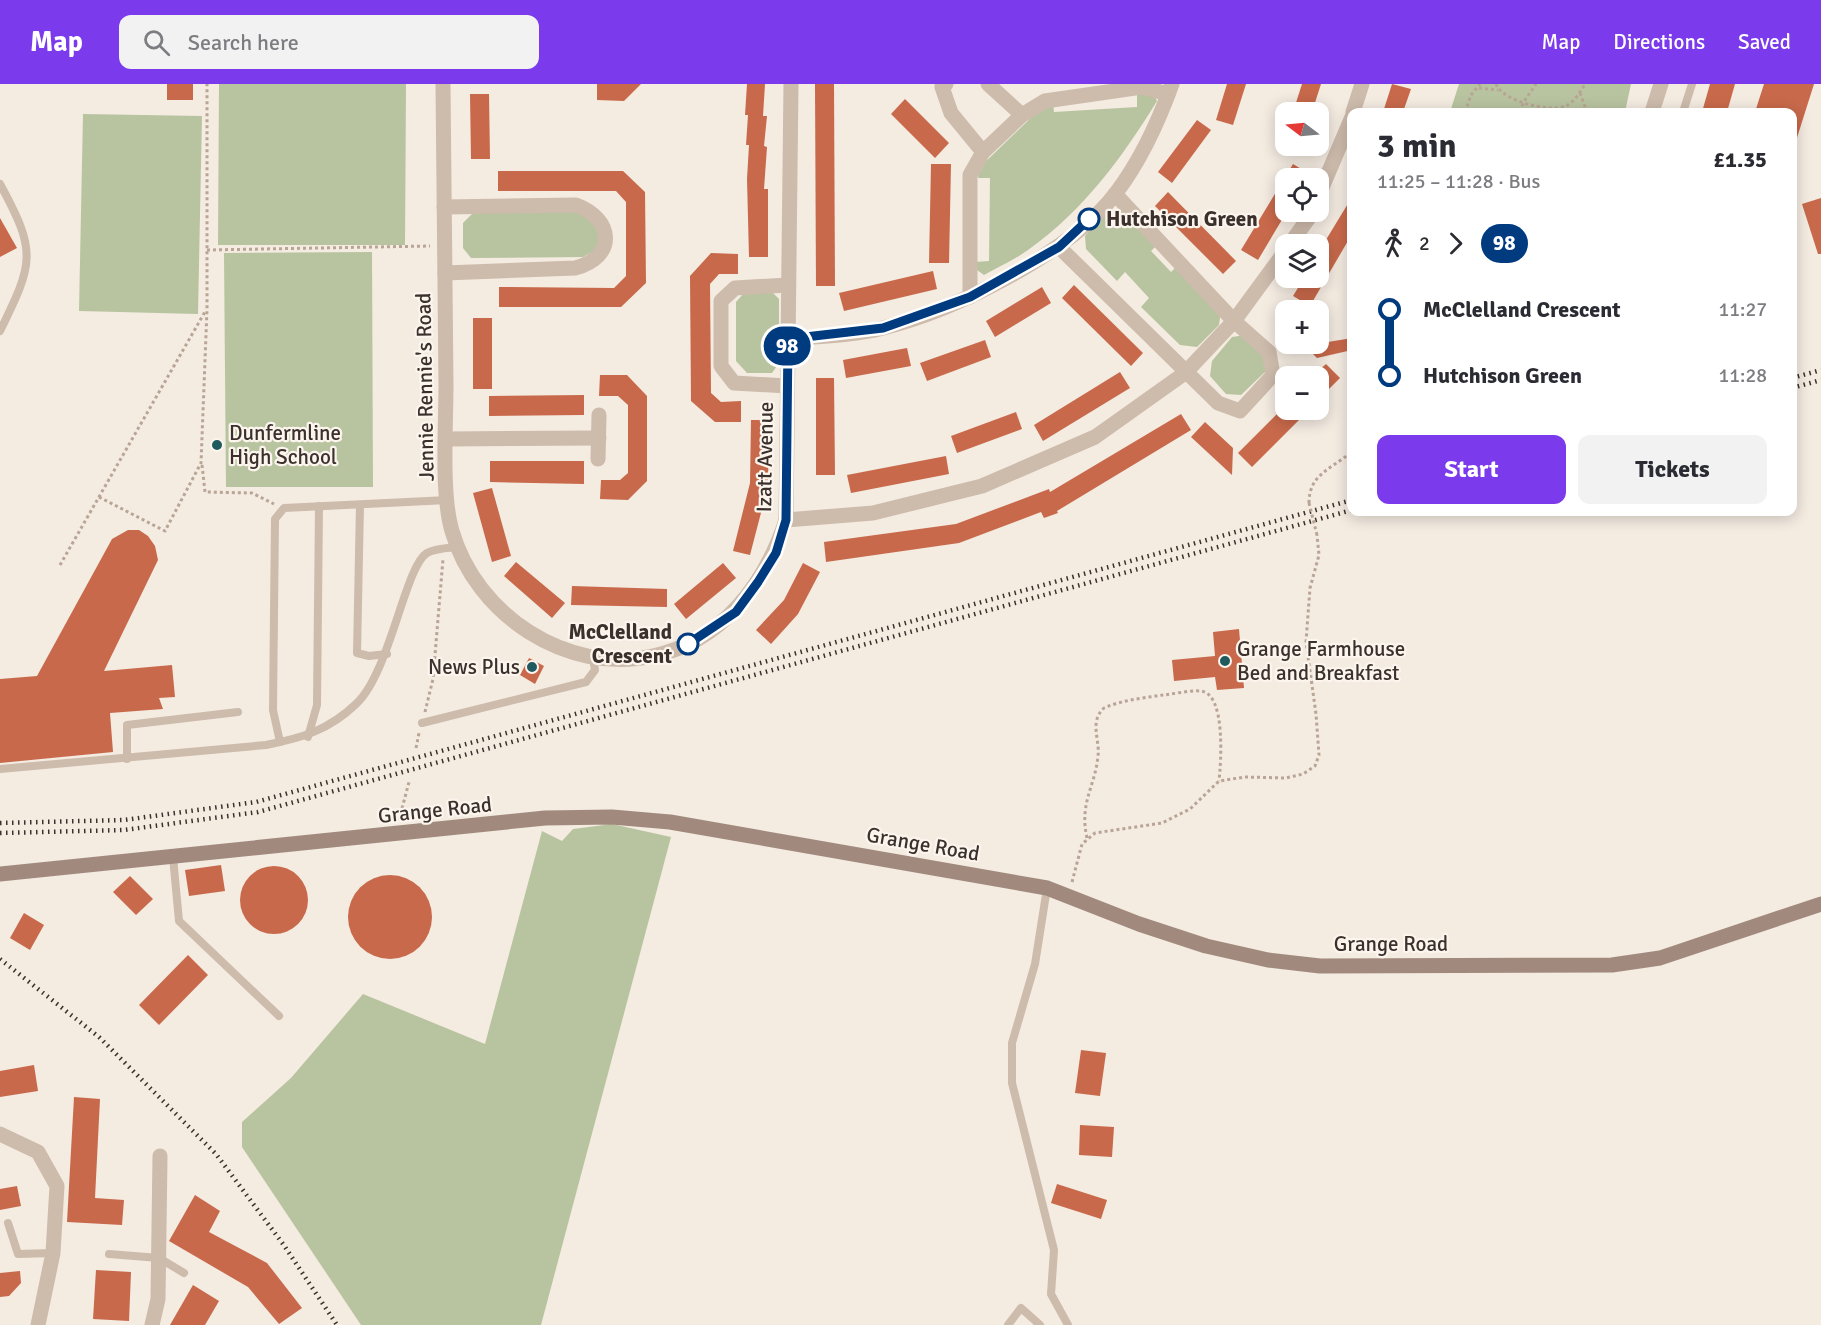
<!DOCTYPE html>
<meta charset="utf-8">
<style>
:root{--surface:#fff;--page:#f2f2f3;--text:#2b2b33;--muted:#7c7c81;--accent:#7c3aed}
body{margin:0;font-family:Signika,sans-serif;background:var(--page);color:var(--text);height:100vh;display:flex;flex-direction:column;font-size:22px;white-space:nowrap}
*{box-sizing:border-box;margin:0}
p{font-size:20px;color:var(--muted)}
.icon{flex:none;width:33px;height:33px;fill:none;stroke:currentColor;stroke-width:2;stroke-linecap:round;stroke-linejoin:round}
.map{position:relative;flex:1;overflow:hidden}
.details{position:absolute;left:1347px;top:24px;width:450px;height:408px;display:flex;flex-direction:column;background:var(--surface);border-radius:12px;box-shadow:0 3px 15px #0003}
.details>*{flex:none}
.badge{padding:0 12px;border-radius:20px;font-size:21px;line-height:39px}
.needle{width:39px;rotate:286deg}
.tools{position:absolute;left:1275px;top:18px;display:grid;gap:12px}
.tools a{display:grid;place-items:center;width:54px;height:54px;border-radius:12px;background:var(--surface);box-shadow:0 3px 15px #0003;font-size:30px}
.map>.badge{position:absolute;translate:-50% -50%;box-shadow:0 0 0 3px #fff}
.legs{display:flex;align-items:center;gap:9px;height:66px;padding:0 30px;font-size:20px}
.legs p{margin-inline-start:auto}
.head{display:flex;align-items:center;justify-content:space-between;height:102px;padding:0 30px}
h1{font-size:33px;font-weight:700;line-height:45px}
.cta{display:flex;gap:12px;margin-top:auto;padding:12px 30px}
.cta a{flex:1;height:69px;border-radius:12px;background:var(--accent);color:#fff;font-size:24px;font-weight:700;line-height:69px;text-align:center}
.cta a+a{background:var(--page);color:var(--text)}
ul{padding:0 30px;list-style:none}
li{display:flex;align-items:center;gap:21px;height:66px;font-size:22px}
li i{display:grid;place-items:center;width:9px;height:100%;margin:0 8px;background:currentColor}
li i::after{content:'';width:15px;height:15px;margin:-8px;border:4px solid;border-radius:50%;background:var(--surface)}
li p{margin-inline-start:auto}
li:first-child i{background:linear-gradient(#0000 50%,currentColor 0)}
li:last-child i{background:linear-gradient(currentColor 50%,#0000 0)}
header{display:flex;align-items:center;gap:36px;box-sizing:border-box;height:84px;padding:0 30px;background:var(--accent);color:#fff}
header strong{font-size:28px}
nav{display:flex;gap:33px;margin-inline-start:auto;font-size:21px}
.search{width:420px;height:54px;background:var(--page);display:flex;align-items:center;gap:15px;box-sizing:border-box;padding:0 21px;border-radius:12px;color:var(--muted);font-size:22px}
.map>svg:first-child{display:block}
.green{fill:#b8c4a0}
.building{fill:#c8694b}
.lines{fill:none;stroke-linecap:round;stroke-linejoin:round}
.path{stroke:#b9a596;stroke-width:3;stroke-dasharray:3 3;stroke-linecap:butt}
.lane{stroke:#cdbbac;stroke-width:8}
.street{stroke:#cdbbac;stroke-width:15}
.secondary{stroke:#a18a7d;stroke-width:15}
.rail{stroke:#3b302b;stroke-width:4.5;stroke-dasharray:1.5 4.5;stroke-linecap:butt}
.path-bridge{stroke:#b9a596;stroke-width:3;stroke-dasharray:3 3;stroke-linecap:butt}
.line-1-casing{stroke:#fff;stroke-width:14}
.line-1{stroke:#003b80;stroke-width:9}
.stop-1-dot{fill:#fff;stroke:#003b80;stroke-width:3}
.poi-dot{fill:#1f5a5e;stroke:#fbf5ee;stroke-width:2}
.labels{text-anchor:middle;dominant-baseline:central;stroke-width:4.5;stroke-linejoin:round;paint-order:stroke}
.stop-label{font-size:21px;font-weight:bold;fill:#3b302b;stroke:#fbf5ee;text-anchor:start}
.street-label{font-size:21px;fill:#3b302b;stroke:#fbf5ee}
.poi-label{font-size:21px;fill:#3b302b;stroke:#fbf5ee;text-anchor:start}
</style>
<header>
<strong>Map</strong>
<div class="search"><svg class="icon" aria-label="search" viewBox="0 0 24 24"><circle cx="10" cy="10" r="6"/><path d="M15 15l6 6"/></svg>Search here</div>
<nav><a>Map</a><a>Directions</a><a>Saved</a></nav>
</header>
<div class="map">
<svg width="1821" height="1241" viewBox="0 0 1821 1241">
<rect width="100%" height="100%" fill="#f4ebe1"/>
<!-- green -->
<g class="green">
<polygon points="219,0 406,0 405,161 218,161"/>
<polygon points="1459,0 1631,0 1625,28 1450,28"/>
<path d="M1153,8l4,9c-35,57 -74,110 -129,149 -14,10 -30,17 -44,25l-7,-5 -2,-8 14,-1 1,-83h-12l1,-10 65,-63 9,-2 1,9 83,-5v-14z"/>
<polygon points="83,30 202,32 198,230 79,227"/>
<polygon points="1108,126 1125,127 1157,161 1151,167 1171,188 1177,182 1221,227 1219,241 1197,263 1180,261 1141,223 1149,214 1125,188 1117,197 1086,165 1085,152"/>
<polygon points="585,127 600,140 599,164 583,173 471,174 463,164 463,139 474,128"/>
<polygon points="372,168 373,403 226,403 224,169"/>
<polygon points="772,208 779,215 779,279 772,289 747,289 736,277 736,218 744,209"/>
<polygon points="1246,251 1265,270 1267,286 1241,311 1226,310 1210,292 1212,277 1232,253"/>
<polygon points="612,740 671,753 541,1241 361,1241 242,1063 242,1038 291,994 363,910 485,960 542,747 562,757 573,745"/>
</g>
<!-- building -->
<g class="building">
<rect x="167" y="0" width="26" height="16"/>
<polygon points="597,0 641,0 624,17 597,16"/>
<polygon points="747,0 765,0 763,32 767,32 764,62 767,63 764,105 768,105 768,173 749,173 747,95 749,61 746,61 748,31 745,31"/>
<polygon points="815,0 834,0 835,202 816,202"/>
<polygon points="1227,0 1246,0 1233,41 1216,36"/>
<polygon points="1302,0 1321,0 1312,28 1293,28"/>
<polygon points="1392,0 1411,5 1403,28 1383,28"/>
<polygon points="1710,0 1735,0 1727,28 1702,28"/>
<polygon points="1764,0 1814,0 1795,60 1792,60 1792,28 1755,28"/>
<polygon points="470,10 489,10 490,75 471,75"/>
<polygon points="905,15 949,59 935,74 891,30"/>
<polygon points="1197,36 1211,46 1172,99 1158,88"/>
<polygon points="931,80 951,80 949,179 929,179"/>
<polygon points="1293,80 1316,94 1286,94 1286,129 1258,176 1241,166"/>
<polygon points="498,87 623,87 645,108 646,199 621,223 499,223 499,203 614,204 626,192 626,118 616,107 498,107"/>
<polygon points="1168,108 1236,177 1223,190 1155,122"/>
<polygon points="1352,113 1352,150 1310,222 1293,212 1304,194 1318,194 1318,169"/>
<polygon points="1821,114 1821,170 1818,170 1802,120"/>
<polygon points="0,134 17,164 0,173"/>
<polygon points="711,169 738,170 738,190 719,190 710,200 711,309 721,318 741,317 741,338 715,338 691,317 690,192"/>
<polygon points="933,187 937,205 844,227 839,209"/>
<polygon points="1074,201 1143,269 1131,282 1062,214"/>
<polygon points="1042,203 1051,219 995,253 986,237"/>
<rect x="473" y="234" width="19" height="71"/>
<polygon points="1318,249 1328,258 1352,254 1352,266 1317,274 1303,260 1318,260"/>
<polygon points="985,256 991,273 927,297 920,279"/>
<polygon points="907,264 911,282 846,294 843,276"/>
<polygon points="1326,280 1340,294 1318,316 1318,287"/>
<polygon points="1120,288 1130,304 1043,357 1034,341"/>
<polygon points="600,291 627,291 647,312 647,397 628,416 600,415 601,396 620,396 628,389 628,321 618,312 599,312"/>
<polygon points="816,294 834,294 835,391 816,391"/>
<polygon points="584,311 584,331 489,332 489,312"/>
<polygon points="1281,326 1309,326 1252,383 1238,369"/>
<polygon points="1016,328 1022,345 957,369 951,352"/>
<polygon points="1181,330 1191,346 1057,427 1058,429 1044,434 1041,428 959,459 826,478 824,458 956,440 1049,405 1050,408"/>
<polygon points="751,336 769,336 768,402 750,471 733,467 750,399"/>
<polygon points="1205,338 1233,364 1232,391 1191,353"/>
<polygon points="946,372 949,390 851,409 847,391"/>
<polygon points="490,377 584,377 584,400 490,398"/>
<polygon points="492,404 511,472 492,478 473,409"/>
<polygon points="128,446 139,446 148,452 155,462 158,476 104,587 172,581 175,613 159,614 163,625 110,629 113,668 0,679 0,595 37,592 112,455"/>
<polygon points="516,478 565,519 552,534 504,492"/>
<polygon points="723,479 736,494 686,535 674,520"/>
<polygon points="803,479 820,488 798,530 771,560 756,546 784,516"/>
<polygon points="572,502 667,505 667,523 571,521"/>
<polygon points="1239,545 1244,604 1217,606 1215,593 1174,597 1172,576 1215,572 1213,548"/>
<polygon points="529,574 544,582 535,600 520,591"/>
<polygon points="221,781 225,807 189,812 185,786"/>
<circle cx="274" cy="816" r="34"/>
<circle cx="390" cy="833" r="42"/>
<polygon points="130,792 153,815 136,831 113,808"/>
<polygon points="24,829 44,841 30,866 10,854"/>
<polygon points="188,871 208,891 159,941 139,921"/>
<polygon points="1081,966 1106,969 1100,1012 1075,1009"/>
<polygon points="34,981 38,1007 0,1013 0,987"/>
<polygon points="74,1013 100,1015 95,1114 124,1116 122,1141 67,1138"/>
<polygon points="1080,1041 1114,1043 1112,1073 1079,1071"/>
<polygon points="1057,1100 1107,1116 1101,1135 1051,1119"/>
<polygon points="17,1102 21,1122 0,1126 0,1105"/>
<polygon points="195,1111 220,1127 209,1148 267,1179 302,1224 279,1240 248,1203 169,1157"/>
<polygon points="96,1186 131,1188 129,1237 93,1235"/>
<polygon points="20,1187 21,1199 9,1212 0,1213 0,1189"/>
<polygon points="193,1201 219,1217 205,1241 170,1241"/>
</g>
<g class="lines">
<!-- path -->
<g class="path">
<path d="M1496,0c6,17 54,29 70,22 9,-5 14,-14 19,-22"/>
<polyline points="1479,4 1498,6"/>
<polyline points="1580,9 1587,28"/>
<polyline points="1465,28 1471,11 1480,0"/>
<polyline points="1521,28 1523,19 1536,0"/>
<polyline points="207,166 430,162"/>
<polyline points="202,381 205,408 252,409 274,420"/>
<polyline points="99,413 165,447 201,379 207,225 207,0"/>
<path d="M1309,419c0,-30 24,-34 43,-52"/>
<polyline points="60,481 206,226"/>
<polyline points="425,628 433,595 443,475"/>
<polyline points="416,664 419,649"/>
<polyline points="399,736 409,698"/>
<path d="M1087,754c-8,-35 8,-51 11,-82 2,-17 -9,-34 6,-48 18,-8 39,-10 59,-13 12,-1 26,-5 38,-4 25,3 20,71 18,90"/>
<polyline points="1072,798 1082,760 1095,749 1162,739 1190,725 1219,697 1245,693 1286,694 1303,690 1315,682 1319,671 1316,630 1306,558 1310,504 1319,471 1317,451"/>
</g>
<!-- lane -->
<g class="lane">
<polyline points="1683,28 1692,0"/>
<path d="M0,100c37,68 34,78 0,147"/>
<polyline points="360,421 357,569 369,572 387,570"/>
<polyline points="422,639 586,598 595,586 593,574"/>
<polyline points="308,653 317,621 319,422"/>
<polyline points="280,658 273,626 275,435 284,424 448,416"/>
<polyline points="127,675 127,641 238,628"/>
<path d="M0,685l266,-24c36,-7 63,-15 90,-41 34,-31 49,-138 71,-151 9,-5 21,-5 31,-6"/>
<polyline points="173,773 179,837 279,932"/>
<polyline points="1047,804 1035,880 1012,959 1012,999 1054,1166 1051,1210 1068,1241"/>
<polyline points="8,1139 18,1170 53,1169"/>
<polyline points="109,1170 159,1174 184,1189"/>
<polyline points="1008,1241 1021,1224 1040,1241"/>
</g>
<!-- street -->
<g class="street">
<path d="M443,0c1,100 2,201 3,301 0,41 -5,109 6,146 24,84 115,144 201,125 70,-15 112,-72 133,-136l5,-436"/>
<polyline points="946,0 942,3 951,29 983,68"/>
<polyline points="988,0 1022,31"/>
<polyline points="1353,28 1362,0"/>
<polyline points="1652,28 1661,0"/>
<polyline points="1318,113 1352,33"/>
<path d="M444,123l132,-2c38,14 41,52 -1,63l-130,5"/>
<polyline points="1290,160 1313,128"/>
<polyline points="1059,163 1218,319 1240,327 1273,291 1269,268 1234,237 1115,110"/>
<polyline points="970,213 970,91 983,68 1022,31 1045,17 1142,3 1168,10"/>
<path d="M787,255c32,-3 65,-3 96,-11 73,-18 187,-75 233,-135 25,-33 42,-70 56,-109"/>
<polyline points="787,302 734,299 721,282 721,217 735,204 788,201"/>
<polyline points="446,355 599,354"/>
<polyline points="598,375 599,331"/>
<polyline points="786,436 873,429 982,402 1095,353 1185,289 1234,237 1286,166"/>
<polyline points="0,1050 38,1068 57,1102 53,1169 38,1241"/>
<polyline points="152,1241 158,1215 160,1072"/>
</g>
<!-- secondary -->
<polyline class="secondary" points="0,790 545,734 612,733 670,738 1047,804 1139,840 1206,862 1268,876 1320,882 1612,881 1660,874 1821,820"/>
<!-- rail -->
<g class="rail">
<polyline points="1792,294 1821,286"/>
<polyline points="1792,304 1821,296"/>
<polyline points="0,739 124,736 256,718 1352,416"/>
<polyline points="0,749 124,746 258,728 1352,426"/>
<polyline points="0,875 99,953 216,1070 283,1160 337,1241"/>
</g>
<!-- path-bridge -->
<polyline class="path-bridge" points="1309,419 1317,451"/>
</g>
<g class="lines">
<!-- line-1 casing -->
<g class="line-1-casing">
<polyline id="line-1" points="688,560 736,528 758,498 776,469 786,436 788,255 883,244 970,213 1059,163 1089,135"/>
</g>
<!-- line-1 -->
<use href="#line-1" class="line-1"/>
</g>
<!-- markers -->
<g class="stop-1-dot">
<circle cx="1089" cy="135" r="10"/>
<circle cx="688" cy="560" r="10"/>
</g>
<g class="poi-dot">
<circle cx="217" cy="361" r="6"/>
<circle cx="1225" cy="577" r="6"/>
<circle cx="532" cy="583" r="6"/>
</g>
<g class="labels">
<!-- stop labels -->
<g class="stop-label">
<text x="1106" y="135">Hutchison Green</text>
<text x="672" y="548" text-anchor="end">McClelland<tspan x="672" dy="24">Crescent</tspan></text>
</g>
<!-- street labels -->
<g class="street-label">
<text transform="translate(425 303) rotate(-91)">Jennie Rennie's Road</text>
<text transform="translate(765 373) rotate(-89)">Izatt Avenue</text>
<text transform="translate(435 726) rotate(-6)">Grange Road</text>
<text transform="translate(923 760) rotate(10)">Grange Road</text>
<text x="1391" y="860">Grange Road</text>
</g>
<!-- poi labels -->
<g class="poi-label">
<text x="229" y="349">Dunfermline<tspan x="229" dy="24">High School</tspan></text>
<text x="1237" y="565">Grange Farmhouse<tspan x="1237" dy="24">Bed and Breakfast</tspan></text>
<text x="520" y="583" text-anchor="end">News Plus</text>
</g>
</g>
</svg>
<div class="tools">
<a><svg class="needle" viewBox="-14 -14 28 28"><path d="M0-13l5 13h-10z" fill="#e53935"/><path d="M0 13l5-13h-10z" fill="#7c7c81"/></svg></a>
<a><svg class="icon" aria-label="locate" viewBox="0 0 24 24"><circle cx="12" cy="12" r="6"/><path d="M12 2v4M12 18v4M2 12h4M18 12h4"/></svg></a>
<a><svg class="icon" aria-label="layers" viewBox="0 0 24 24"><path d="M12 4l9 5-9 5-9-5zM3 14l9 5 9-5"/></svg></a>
<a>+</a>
<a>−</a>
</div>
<b class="badge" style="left:787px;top:262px;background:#003b80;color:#fff">98</b>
<section class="details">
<div class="head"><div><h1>3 min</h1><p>11:25 – 11:28 · Bus</p></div><b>£1.35</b></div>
<div class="legs"><svg class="icon" aria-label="walk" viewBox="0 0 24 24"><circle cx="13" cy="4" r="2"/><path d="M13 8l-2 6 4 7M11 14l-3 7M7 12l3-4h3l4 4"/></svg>2<svg class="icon" aria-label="forward" viewBox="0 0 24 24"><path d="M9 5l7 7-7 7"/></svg><b class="badge" style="background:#003b80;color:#fff">98</b></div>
<ul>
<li><i style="color:#003b80"></i><b>McClelland Crescent</b><p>11:27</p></li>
<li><i style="color:#003b80"></i><b>Hutchison Green</b><p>11:28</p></li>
</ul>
<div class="cta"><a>Start</a><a>Tickets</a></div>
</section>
</div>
